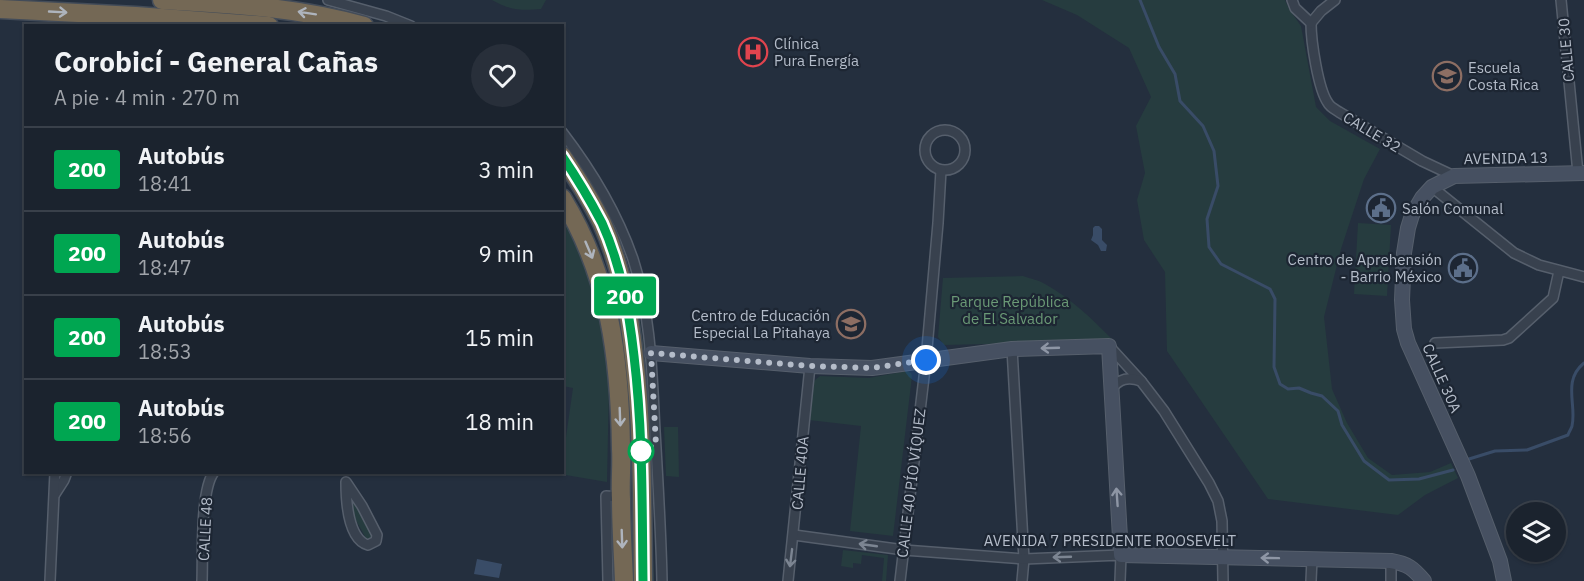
<!DOCTYPE html>
<html lang="es">
<meta charset="utf-8">
<style>
:root{--surface:#1b232e;--page:#282f3a;--text:#f1f3f6;--muted:#a0a4aa;--line:#39404a}
body{margin:0;font-family:"IBM Plex Sans",sans-serif;background:var(--page);color:var(--text);height:100vh;display:flex;flex-direction:column;font-size:22px;white-space:nowrap}
*{box-sizing:border-box;margin:0}
p{font-size:20px;color:var(--muted)}
.icon{flex:none;width:33px;height:33px;fill:none;stroke:currentColor;stroke-width:2;stroke-linecap:round;stroke-linejoin:round}
.map{position:relative;flex:1;overflow:hidden}
.sheet{position:absolute;left:24px;top:24px;width:540px;height:450px;display:flex;flex-direction:column;background:var(--surface);border-radius:0px;box-shadow:0 2px 4px #0004,0 0 0 2px var(--line)}
.sheet>*{flex:none}
.badge{padding:0 12px;border-radius:4px;font-size:21px;line-height:39px}
.buttons{position:absolute;left:1506px;top:502px;display:grid;gap:12px}
.buttons a{display:grid;place-items:center;width:60px;height:60px;border-radius:50%;background:var(--surface);box-shadow:0 2px 4px #0004,0 0 0 2px var(--line);font-size:30px}
.you{position:absolute;width:30px;height:30px;margin:-15px;border:4px solid #fff;border-radius:50%;background:#1a73e8;box-shadow:0 0 0 9px #1a73e833}
.map>.badge{position:absolute;translate:-50% -50%;box-shadow:0 0 0 3px #fff}
.round{display:grid;place-items:center;flex:none;width:63px;height:63px;border-radius:32px;background:var(--page)}
.headline{display:flex;align-items:center;justify-content:space-between;height:102px;padding:0 30px}
h1{font-size:28px;font-weight:700;line-height:45px}
ul{padding:0;list-style:none}
li{display:flex;align-items:center;gap:18px;height:84px;padding:0 30px;border-top:2px solid var(--line)}
li div{flex:1}
li b{display:block;font-size:22px}
li em{font-style:normal}
li .badge{min-width:66px;font-weight:700;text-align:center}
.map>svg:first-child{display:block}
.green{fill:#263c3f}
.water{fill:#394c67}
.lines{fill:none;stroke-linecap:round;stroke-linejoin:round}
.stream{stroke:#394c67;stroke-width:3}
.street-casing{stroke:#565f6c;stroke-width:12}
.secondary-casing{stroke:#565f6c;stroke-width:16}
.highway-casing{stroke:#434c59;stroke-width:21}
.street{stroke:#38414e;stroke-width:9}
.secondary{stroke:#465061;stroke-width:14}
.highway{stroke:#746855;stroke-width:18}
.oneway{stroke:#aeb4bd}
.oneway2{stroke:#8e96a5}
.oneway3{stroke:#7c8592}
.line-casing{stroke:#fff;stroke-width:14}
.line{stroke:#00a651;stroke-width:9}
.walk{stroke:#b4bcc9;stroke-width:6;stroke-dasharray:0 10.8}
.stop-dot{fill:#fff;stroke:#00a651;stroke-width:3}
.labels{text-anchor:middle;dominant-baseline:central;stroke-width:4.5;stroke-linejoin:round;paint-order:stroke}
.poi-label{font-size:15px;fill:#b4bcc9;stroke:#1d2633;text-anchor:start}
.street-label{font-size:15px;fill:#b4bcc9;stroke:#1d2633}
.park-label{font-size:15px;fill:#6b9a76;stroke:#1d2633}
</style>
<div class="map">
<svg width="1584" height="581" viewBox="0 0 1584 581">
<rect width="100%" height="100%" fill="#242f3e"/>
<!-- green -->
<g class="green">
<path d="M492,0h54l-5,9c-20,2 -32,1 -49,-9z"/>
<polygon points="1042,0 1285,0 1289,9 1301,26 1316,107 1330,121 1380,149 1364,179 1341,249 1324,317 1332,389 1347,423 1368,458 1392,475 1430,472 1451,463 1458,478 1425,495 1398,515 1268,499 1167,351 1165,272 1144,240 1137,200 1145,173 1136,126 1151,97 1129,48 1077,15"/>
<polygon points="563,211 592,283 600,318 609,386 607,482 560,474 562,472 563,458 573,388 563,386"/>
<polygon points="1358,223 1391,225 1387,296 1354,294"/>
<path d="M1023,276c8,3 16,4 22,8 26,14 49,37 69,57l-170,4 -6,-8 5,-59z"/>
<polygon points="628,286 633,286 640,320 644,348 654,581 649,581"/>
<polygon points="907,371 911,373 912,376 893,536 850,531 861,426 809,420 814,381 820,376 869,378"/>
<polygon points="664,427 678,427 679,477 666,476"/>
<polygon points="351,503 356,504 373,536 370,541 367,540 349,508"/>
<polygon points="843,550 888,555 886,581 882,581 884,558 862,555 861,564 853,563 853,568 841,566"/>
</g>
<!-- water -->
<g class="water">
<polygon points="1095,226 1099,226 1102,229 1102,240 1107,245 1106,251 1101,251 1098,245 1091,240 1093,235 1093,228"/>
<polygon points="477,559 502,564 499,578 474,574"/>
</g>
<g class="lines">
<!-- stream -->
<g class="stream">
<polyline points="1140,0 1159,47 1175,74 1180,101 1203,126 1214,151 1218,186 1207,219 1209,247 1221,264 1270,289 1275,299 1274,367 1280,384 1288,389 1299,388 1311,393 1322,396 1338,411 1342,425 1364,461 1389,480 1419,479 1453,470"/>
<path d="M1469,459l26,-8 32,-1 41,-15c0,-1 4,-8 4,-9 5,-21 -10,-45 12,-63"/>
</g>
<!-- street casing -->
<g class="street-casing">
<g id="street">
<polyline points="328,0 386,16 411,26"/>
<path d="M1292,0l3,8 16,15c0,18 7,66 17,80 2,4 8,7 11,9l83,49 32,15"/>
<polyline points="1561,0 1578,173"/>
<polyline points="1311,23 1321,11 1335,0"/>
<circle cx="945" cy="150" r="20"/>
<path d="M562,132c30,39 55,81 71,127 18,55 19,114 22,172 3,50 6,100 7,150"/>
<polyline points="1432,187 1514,253 1539,265 1584,277"/>
<polyline points="1435,343 1503,340 1509,338 1553,298 1559,271"/>
<polyline points="1109,346 1141,381 1164,411 1209,483 1218,501 1222,521 1223,581"/>
<polyline points="1012,349 1024,559 1022,581"/>
<path d="M1111,389c8,-10 17,-13 30,-8"/>
<path d="M346,482l16,24 15,29 -1,6 -8,4c-20,-6 -22,-45 -22,-63z"/>
<polyline points="55,494 64,480 67,472"/>
<polyline points="794,535 904,550 1024,559 1121,555 1120,581"/>
<polyline points="50,581 55,472"/>
<path d="M202,581c1,-25 -2,-91 12,-109"/>
<polyline points="608,581 606,496 621,497"/>
<polyline points="788,581 810,366"/>
<polyline points="900,581 926,360 938,223 941,170"/>
<polyline points="1311,581 1312,559"/>
<polyline points="1391,581 1391,561"/>
</g>
</g>
<!-- secondary casing -->
<g class="secondary-casing">
<g id="secondary">
<path d="M651,353l159,13 62,2 140,-19 97,-3 12,209 270,6c17,3 22,7 33,20"/>
<polyline points="1504,581 1500,561 1468,476 1408,343 1404,329 1402,300 1404,253 1408,228 1412,215 1422,198 1432,187 1454,176 1584,173"/>
</g>
</g>
<!-- highway casing -->
<g class="highway-casing">
<g id="highway">
<path d="M162,0c68,4 136,7 202,26"/>
<polyline points="0,9 136,16 269,26"/>
<path d="M562,156c15,22 29,44 40,67 19,42 27,88 32,134 9,74 8,149 9,224"/>
<path d="M562,198c48,78 58,161 59,251 1,16 -1,33 0,50 0,27 2,55 3,82"/>
</g>
</g>
<!-- street -->
<use href="#street" class="street"/>
<!-- secondary -->
<use href="#secondary" class="secondary"/>
<!-- highway -->
<use href="#highway" class="highway"/>
</g>
<!-- one-way arrows -->
<defs><path id="oneway-shaft" d="M-6 0H5M1.5-3L5.5 0L1.5 3" fill="none" stroke-width="1.6" stroke-linecap="round" stroke-linejoin="round" transform="scale(1.5)"/></defs>
<g class="oneway">
<use href="#oneway-shaft" transform="translate(58 12) rotate(3)"/>
<use href="#oneway-shaft" transform="translate(307 13) rotate(-171)"/>
<use href="#oneway-shaft" transform="translate(589 250) rotate(67)"/>
<use href="#oneway-shaft" transform="translate(620 417) rotate(88)"/>
<use href="#oneway-shaft" transform="translate(622 539) rotate(88)"/>
</g>
<g class="oneway2">
<use href="#oneway-shaft" transform="translate(1050 348) rotate(178)"/>
<use href="#oneway-shaft" transform="translate(1117 497) rotate(-94)"/>
<use href="#oneway-shaft" transform="translate(1270 558) rotate(-179)"/>
</g>
<g class="oneway3">
<use href="#oneway-shaft" transform="translate(868 545) rotate(-172)"/>
<use href="#oneway-shaft" transform="translate(1062 557) rotate(178)"/>
<use href="#oneway-shaft" transform="translate(791 558) rotate(97)"/>
</g>
<g class="lines">
<!-- line casing -->
<g class="line-casing">
<path id="line" d="M562,156c15,22 28,44 40,67 19,42 27,88 32,133 9,75 8,150 9,225"/>
</g>
<!-- line -->
<use href="#line" class="line"/>
<!-- walk -->
<polyline class="walk" points="641,451 656,445 651,353 810,366 872,368 926,360"/>
</g>
<!-- icons -->
<defs>
<g id="hospital-ring" transform="scale(1.5)"><circle r="9.5" fill="#1d2633" stroke="#e0444e" stroke-width="1.5"/><path d="M-5-5h3v3.5h4V-5h3V5h-3V1.5h-4V5h-3Z" fill="#e0444e"/></g>
<g id="school-ring" transform="scale(1.5)"><circle r="9.5" fill="#1d2633" stroke="#8d6e63" stroke-width="1.5"/><path d="M0-5L7-2L0 1L-7-2ZM-4 1L0 2.5L4 1V4Q0 6-4 4Z" fill="#8d6e63"/></g>
<g id="civic-ring" transform="scale(1.5)"><circle r="9.5" fill="#1d2633" stroke="#5c6f8a" stroke-width="1.5"/><path d="M-.6-6.5H3V-4.5H.6V-3L4-1V1h2V6H-6V1h2V-1L-.6-3ZM-1.2 2.5V6h2.4V2.5Z" fill="#5c6f8a"/></g>
</defs>
<g fill-rule="evenodd">
<use href="#hospital-ring" x="753" y="52"/>
<use href="#school-ring" x="1447" y="76"/>
<use href="#civic-ring" x="1381" y="208"/>
<use href="#civic-ring" x="1463" y="268"/>
<use href="#school-ring" x="851" y="324"/>
</g>
<!-- markers -->
<circle class="stop-dot" cx="641" cy="451" r="12"/>
<g class="labels">
<!-- poi labels -->
<g class="poi-label">
<text x="774" y="43">Clínica<tspan x="774" dy="17">Pura Energía</tspan></text>
<text x="1468" y="67">Escuela<tspan x="1468" dy="17">Costa Rica</tspan></text>
<text x="1402" y="208">Salón Comunal</text>
<text x="1442" y="259" text-anchor="end">Centro de Aprehensión<tspan x="1442" dy="17">- Barrio México</tspan></text>
<text x="830" y="315" text-anchor="end">Centro de Educación<tspan x="830" dy="17">Especial La Pitahaya</tspan></text>
</g>
<!-- street labels -->
<g class="street-label">
<text transform="translate(1566 50) rotate(-95)">CALLE 30</text>
<text transform="translate(1372 132) rotate(31)">CALLE 32</text>
<text transform="translate(1506 158) rotate(-1)">AVENIDA 13</text>
<text transform="translate(1442 378) rotate(66)">CALLE 30A</text>
<text transform="translate(800 473) rotate(-85)">CALLE 40A</text>
<text transform="translate(911 483) rotate(-83)">CALLE 40 PÍO VÍQUEZ</text>
<text transform="translate(205 529) rotate(-87)">CALLE 48</text>
<text x="1110" y="540">AVENIDA 7 PRESIDENTE ROOSEVELT</text>
</g>
<!-- park labels -->
<g class="park-label">
<text x="1010" y="301">Parque República<tspan x="1010" dy="17">de El Salvador</tspan></text>
</g>
</g>
</svg>
<div class="buttons">
<a><svg class="icon" aria-label="layers" viewBox="0 0 24 24"><path d="M12 4l9 5-9 5-9-5zM3 14l9 5 9-5"/></svg></a>
</div>
<div class="you" style="left:926px;top:360px"></div>
<b class="badge" style="left:625px;top:296px;background:#00a651;color:#fff">200</b>
<section class="sheet">
<div class="headline"><div><h1>Corobicí - General Cañas</h1><p>A pie · 4 min · 270 m</p></div><a class="round"><svg class="icon" aria-label="heart" viewBox="0 0 24 24"><path d="M12 20l-8-8c-3-5 5-10 8-4 3-6 11-1 8 4z"/></svg></a></div>
<ul>
<li><span class="badge" style="background:#00a651;color:#fff">200</span><div><b>Autobús</b><p>18:41</p></div><em>3 min</em></li>
<li><span class="badge" style="background:#00a651;color:#fff">200</span><div><b>Autobús</b><p>18:47</p></div><em>9 min</em></li>
<li><span class="badge" style="background:#00a651;color:#fff">200</span><div><b>Autobús</b><p>18:53</p></div><em>15 min</em></li>
<li><span class="badge" style="background:#00a651;color:#fff">200</span><div><b>Autobús</b><p>18:56</p></div><em>18 min</em></li>
</ul>
</section>
</div>
